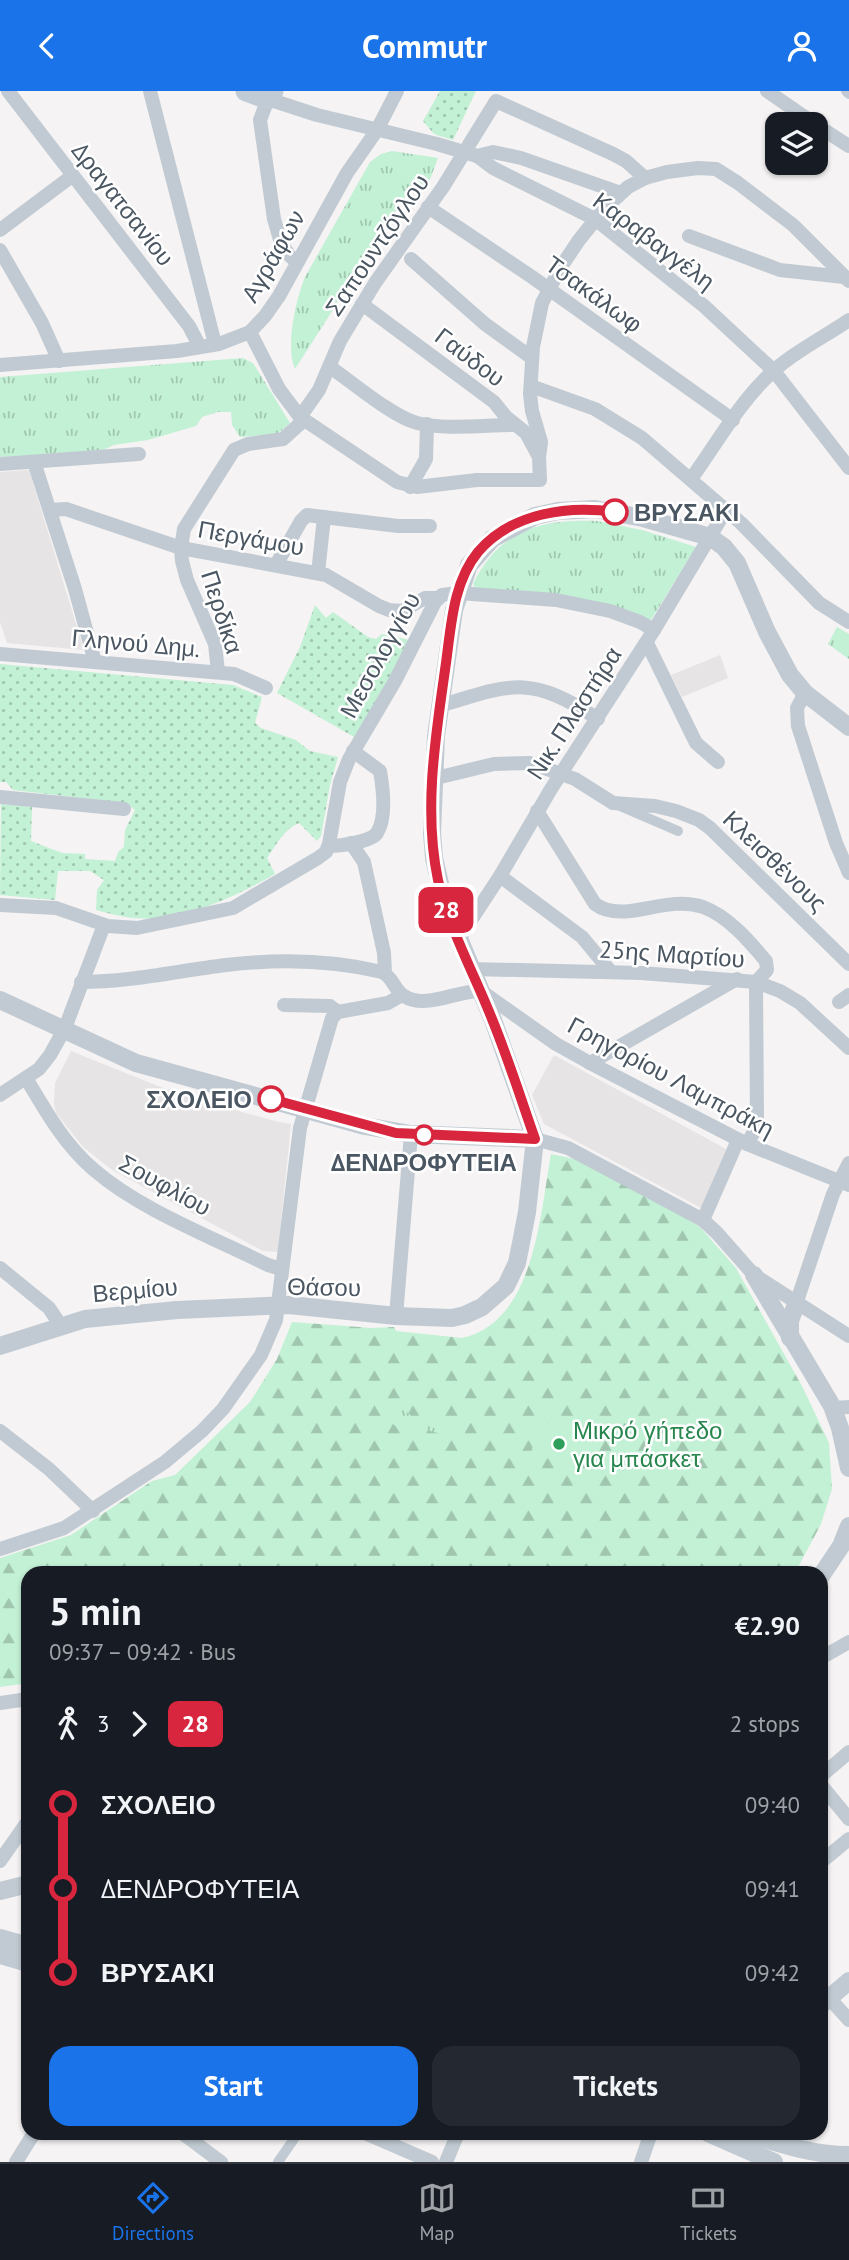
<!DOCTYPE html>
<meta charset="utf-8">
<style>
:root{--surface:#171b24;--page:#242831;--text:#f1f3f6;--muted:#9ea1a6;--line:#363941;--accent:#1a73e8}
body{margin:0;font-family:"PT Sans",sans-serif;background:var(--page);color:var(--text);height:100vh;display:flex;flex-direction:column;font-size:26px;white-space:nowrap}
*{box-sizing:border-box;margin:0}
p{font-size:23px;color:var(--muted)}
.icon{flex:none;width:38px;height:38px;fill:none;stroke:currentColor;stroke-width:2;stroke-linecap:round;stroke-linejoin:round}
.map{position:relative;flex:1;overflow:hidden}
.sheet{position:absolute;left:21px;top:1475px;width:807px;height:574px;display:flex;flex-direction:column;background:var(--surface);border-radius:21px;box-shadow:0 2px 5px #0004}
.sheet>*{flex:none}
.badge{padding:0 14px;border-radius:10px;font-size:24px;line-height:46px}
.tools{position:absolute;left:765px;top:21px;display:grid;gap:14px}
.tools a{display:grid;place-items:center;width:63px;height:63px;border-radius:14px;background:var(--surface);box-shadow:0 2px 5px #0004;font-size:35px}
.map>.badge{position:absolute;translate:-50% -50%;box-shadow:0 0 0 4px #fff}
.legs{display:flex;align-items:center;gap:10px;height:77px;padding:0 28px;font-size:23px}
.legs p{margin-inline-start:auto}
.overview{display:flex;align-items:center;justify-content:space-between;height:119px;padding:0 28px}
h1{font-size:38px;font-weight:600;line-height:52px}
.button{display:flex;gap:14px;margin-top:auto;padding:14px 28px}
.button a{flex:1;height:80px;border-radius:21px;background:var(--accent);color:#fff;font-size:28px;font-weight:600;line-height:80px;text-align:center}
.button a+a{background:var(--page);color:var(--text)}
ul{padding:0 28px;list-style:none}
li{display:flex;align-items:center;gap:24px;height:84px;font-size:26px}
li i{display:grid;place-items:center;width:10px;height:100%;margin:0 9px;background:currentColor}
li i::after{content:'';width:18px;height:18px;margin:-9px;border:5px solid;border-radius:50%;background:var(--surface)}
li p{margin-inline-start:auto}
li:first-child i{background:linear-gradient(#0000 50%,currentColor 0)}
li:last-child i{background:linear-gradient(currentColor 50%,#0000 0)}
header{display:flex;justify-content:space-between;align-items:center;height:91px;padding:0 28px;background:var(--accent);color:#fff;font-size:32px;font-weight:600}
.tabs{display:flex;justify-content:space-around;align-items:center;height:98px;border-top:2px solid var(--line);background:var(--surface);font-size:19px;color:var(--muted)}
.tabs a{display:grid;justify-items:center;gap:4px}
.tabs .current{color:var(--accent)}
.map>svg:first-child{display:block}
.education{fill:#e6e4e5}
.grass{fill:url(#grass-dots)}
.forest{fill:url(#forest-firs)}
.park{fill:url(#park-tufts)}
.garden{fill:#c3f1d5}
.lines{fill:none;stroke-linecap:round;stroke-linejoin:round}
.pedestrian{stroke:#c1cad2;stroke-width:10}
.minor{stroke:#c1cad2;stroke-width:14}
.tertiary{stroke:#c1cad2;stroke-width:18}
.secondary{stroke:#c1cbd6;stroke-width:21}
.line-1-casing{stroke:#fff;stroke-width:16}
.line-1{stroke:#d7263d;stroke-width:10}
.stop-1-dot{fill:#fff;stroke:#d7263d;stroke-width:3.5}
.leisure-dot{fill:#2e9e5b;stroke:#fff;stroke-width:2.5}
.labels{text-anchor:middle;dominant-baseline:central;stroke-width:5;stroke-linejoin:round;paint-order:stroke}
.street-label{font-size:24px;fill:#4a5661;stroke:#fff}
.stop-label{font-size:24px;font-weight:bold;fill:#4a5661;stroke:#fff;text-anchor:start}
.leisure-label{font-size:24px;fill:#27864d;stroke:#fff;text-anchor:start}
</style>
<header><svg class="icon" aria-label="back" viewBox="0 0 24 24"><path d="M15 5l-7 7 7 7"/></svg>Commutr<svg class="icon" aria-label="person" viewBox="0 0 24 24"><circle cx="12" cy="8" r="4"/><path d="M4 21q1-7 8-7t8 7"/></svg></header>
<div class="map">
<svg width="849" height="2071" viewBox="0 0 849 2071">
<defs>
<pattern id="grass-dots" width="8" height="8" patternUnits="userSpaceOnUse" patternTransform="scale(1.75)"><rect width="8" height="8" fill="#c3f1d5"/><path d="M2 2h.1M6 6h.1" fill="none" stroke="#a0c6b0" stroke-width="1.8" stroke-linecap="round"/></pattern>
<pattern id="forest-firs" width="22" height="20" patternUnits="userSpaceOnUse" patternTransform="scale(1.75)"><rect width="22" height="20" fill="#c3f1d5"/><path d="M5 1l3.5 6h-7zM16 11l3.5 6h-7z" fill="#a0c6b0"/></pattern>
<pattern id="park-tufts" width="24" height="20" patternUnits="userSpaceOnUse" patternTransform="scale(1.75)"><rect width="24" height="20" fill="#c3f1d5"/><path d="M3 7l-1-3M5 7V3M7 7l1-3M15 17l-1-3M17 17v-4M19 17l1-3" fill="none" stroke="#a0c6b0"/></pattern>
</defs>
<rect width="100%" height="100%" fill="#f5f3f3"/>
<!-- education -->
<g class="education">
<polygon points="29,379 84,559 7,552 0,531 0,381"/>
<polygon points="720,564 728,587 682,606 671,584"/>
<polygon points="71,960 158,995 213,1013 279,1031 291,1033 278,1161 263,1160 112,1079 83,1056 56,1022 54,1013 55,992"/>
<polygon points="554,964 726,1058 701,1117 544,1033 532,1004"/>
</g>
<!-- grass -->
<g class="grass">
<polygon points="440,0 476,0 453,49 434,43 423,30"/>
<polygon points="315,514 326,527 333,521 368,546 376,548 382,543 410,549 356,647 277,602 300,556"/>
<path d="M0,573l233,21 29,12 -7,26 6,5 35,12 14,11 28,6 -8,28 -9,51 -4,5 -18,-18c-15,6 -23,22 -32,35l8,16c-40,23 -93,48 -141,44 -13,-1 -26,-5 -38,-8l1,-20 7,-10 -14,-9h-32l-3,29 -55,-5 1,-91 31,3 -1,34 31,12 23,1v5l30,2 3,-9 6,-5 1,-17 10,-20 -9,-7 -113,-13 -7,-8h-6z"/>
</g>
<!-- forest -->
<path class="forest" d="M551,1063l24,5 85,43 40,25 36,41 67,120 26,55 3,46 -11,35 -26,49h-767v110l-28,4v-129l71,-23 81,-54 23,-6 75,-73 27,-43 15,-37 80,6 22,-1 2,4 66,7c73,-16 78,-124 89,-184z"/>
<!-- park -->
<g class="park">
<path d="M392,60l46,7 -11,29 -18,4 -114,178c-10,-22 1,-70 10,-92l65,-115 11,-8z"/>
<polygon points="243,267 253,272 290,332 277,343 240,346 232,334 231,321 218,321 202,326 196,335 148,349 114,354 99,361 0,366 0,286"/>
<path d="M597,430l45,9 54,17 -45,73 -36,-12 -140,-20 -2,-4c26,-54 67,-65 124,-63z"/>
<polygon points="837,536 849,543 849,568 828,553"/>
<polygon points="396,1314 411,1324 411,1332 408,1335 395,1335 384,1322 385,1317"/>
<path d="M427,1320l20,5 1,18c-13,-1 -28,-2 -28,-19z"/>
</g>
<!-- garden -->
<polygon class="garden" points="540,1330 587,1344 578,1375 531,1362"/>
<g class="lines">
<!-- pedestrian -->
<g class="pedestrian">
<polyline points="846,0 849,3"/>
<polyline points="620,715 678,740"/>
<polyline points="278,2071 298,2042"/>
</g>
<!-- minor -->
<g class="minor">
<polyline points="8,0 189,235 200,256"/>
<polyline points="150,0 215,253"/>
<polyline points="767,0 815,33"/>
<polyline points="816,34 849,55"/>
<polyline points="477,65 493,61 521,67 621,102"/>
<polyline points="428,116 532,186 733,329"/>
<polyline points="0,139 72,85"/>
<polyline points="689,145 780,179 844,186"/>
<polyline points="0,159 42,232 59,270"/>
<polyline points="411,168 485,233 532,267"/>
<polyline points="297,171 289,164 281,152 274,128 260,29 268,8 317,24 437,53 477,65 493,77 595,128 704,215 774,280 849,377"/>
<polyline points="362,213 494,311 506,326 526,342 539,366"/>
<polyline points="250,241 279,298 300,326 397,391 417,396 477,389 540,389 539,366 541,351 532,320 530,303 533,256 542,212 561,176 579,149 604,118 628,96 645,87 667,81 698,77 716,78 738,92 793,134 849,190"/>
<polyline points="0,274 177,260 219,253 250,241 265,225 279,205 347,82 377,39 397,0"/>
<path d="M330,276c22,15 63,50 87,56 28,7 68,2 98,2"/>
<polyline points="531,295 595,318 642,347 741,432 819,512 849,531"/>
<polyline points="300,326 319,299 340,250 375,192 443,96 496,10 613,63 626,70 645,87"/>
<polyline points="34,371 75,498 95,571"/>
<polyline points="0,373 139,363"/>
<path d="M691,388c24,-33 45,-71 74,-100 23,-24 56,-40 84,-59"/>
<polyline points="410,396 426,368 427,333"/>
<polyline points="50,419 66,418 181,457 326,484 379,515 389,519 402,520 425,507 438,507"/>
<polyline points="276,474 301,430 307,424 398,435 430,435"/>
<polyline points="318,482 324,426"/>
<polyline points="647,552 696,652 718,671"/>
<polyline points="0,563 234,583 266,597"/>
<polyline points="218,581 215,553 187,489 182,470 181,457 184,438 234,359 248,353 283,348 303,330"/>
<polyline points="805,602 797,617 798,635 836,752 849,782"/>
<path d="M440,615c73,-23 91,-31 158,13"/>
<polyline points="432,688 494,673 530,672 575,688 613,712 655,715 676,720 699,729 710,737 849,873"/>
<polyline points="0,706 124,718"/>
<path d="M537,720l58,93c29,21 70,-10 108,3 25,9 46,34 63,54l1,9 -11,12 1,137 -2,11 -8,14"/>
<polyline points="351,752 364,771 384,862 385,882"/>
<path d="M329,755c10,0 42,-4 48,-13 10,-16 6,-45 3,-62l-27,-20"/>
<polyline points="500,785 582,846 611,881"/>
<polyline points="0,814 56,817 108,835 137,837 233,817 318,767 326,761 329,753 340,691 349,668 395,590 435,511 442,504 458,502 556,509 610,520 640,531 654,539"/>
<polyline points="458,849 500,785 551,698 654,539 726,419"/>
<polyline points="471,878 641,882 756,891 780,900 800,912 849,957"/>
<path d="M81,891c49,0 96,-11 145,-17 51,-6 106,-5 156,7 11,5 12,18 22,24 22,14 53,-6 77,-5l75,53 34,19 157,81 102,41"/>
<polyline points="839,911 849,904"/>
<polyline points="284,914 330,915 338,921"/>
<polyline points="590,972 737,888"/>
<path d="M26,987c19,32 38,66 67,91 47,41 119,68 175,96l13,4"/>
<polyline points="0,1004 39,978 50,964 65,937 104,834"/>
<polyline points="535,1048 568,1057 703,1129 717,1142 754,1184 849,1245"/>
<polyline points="703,1129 738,1049"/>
<polyline points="0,1177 49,1217 61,1235"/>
<polyline points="796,1213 833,1103 849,1072"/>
<polyline points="396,1225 411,1043"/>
<polyline points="833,1317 849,1316"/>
<polyline points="0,1340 49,1378 93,1420"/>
<polyline points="0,1458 64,1437 165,1371 202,1340 223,1318 261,1264 276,1229 300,1037 332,927 338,921 388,912 402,904"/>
<polyline points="821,1567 849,1551"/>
<polyline points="0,1612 28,1608"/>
<polyline points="821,1685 849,1661"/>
<polyline points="821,1694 849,1728"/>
<polyline points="0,1770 28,1730"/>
<polyline points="821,1771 849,1748"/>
<polyline points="821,1898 849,1929"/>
<polyline points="182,2042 221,2071"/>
<polyline points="365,2042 432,2071"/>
<polyline points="16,2071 34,2042"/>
<polyline points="446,2071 458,2042"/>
<polyline points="641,2071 651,2042"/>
</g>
<!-- tertiary -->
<g class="tertiary">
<polyline points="0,909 136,972 365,1035 411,1043 535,1048"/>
<polyline points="754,1184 832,1315 840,1337 849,1377"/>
<polyline points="790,1247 790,1230 796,1213"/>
<polyline points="0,1255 85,1228 177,1219 289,1214 396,1225 452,1227 465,1224 482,1216 506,1195 517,1172 521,1152 527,1121 535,1048 493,929 445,814 434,767 432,742 436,645 454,519 469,474 492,448 535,425 558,420 595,418 643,427 710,446 724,456 737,472 767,541 790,584 805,602 849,636"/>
<polyline points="821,1485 841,1455 849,1435"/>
<polyline points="0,1800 28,1793"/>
<polyline points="0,1847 28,1855"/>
<polyline points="0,1864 28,1872"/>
<polyline points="821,1914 849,1890"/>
<polyline points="708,2042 774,2071"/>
<path d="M746,2042c34,11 67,22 103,22"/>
</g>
<!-- secondary -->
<polyline class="secondary" points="246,0 268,8 273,0"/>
</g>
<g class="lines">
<!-- line-1 casing -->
<g class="line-1-casing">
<path id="line-1" d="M271,1008l125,34 139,6c-14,-40 -27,-81 -43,-120 -18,-46 -43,-90 -54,-139 -15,-71 -2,-146 8,-217 5,-36 7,-81 32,-111 33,-39 90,-47 137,-40"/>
</g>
<!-- line-1 -->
<use href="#line-1" class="line-1"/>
</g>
<!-- markers -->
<g class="stop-1-dot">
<circle cx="615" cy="421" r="12"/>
<circle cx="271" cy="1008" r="12"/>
<circle cx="424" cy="1044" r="9"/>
</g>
<circle class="leisure-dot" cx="559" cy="1353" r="7"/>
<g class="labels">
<!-- street labels -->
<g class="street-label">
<text transform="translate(123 113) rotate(52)">Δραγατσανίου</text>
<text transform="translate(654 150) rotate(37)">Καραβαγγέλη</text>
<text transform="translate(377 154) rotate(-56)">Σαπουντζόγλου</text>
<text transform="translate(273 165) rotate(-60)">Αγράφων</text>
<text transform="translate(594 203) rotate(36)">Τσακάλωφ</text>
<text transform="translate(470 266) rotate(37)">Γαύδου</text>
<text transform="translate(251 447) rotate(10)">Περγάμου</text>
<text transform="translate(222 521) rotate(72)">Περδίκα</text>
<text transform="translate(136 552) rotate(5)">Γληνού Δημ.</text>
<text transform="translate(380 564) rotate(-61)">Μεσολογγίου</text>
<text transform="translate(574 622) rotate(-57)">Νικ. Πλαστήρα</text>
<text transform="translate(775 770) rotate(44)">Κλεισθένους</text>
<text transform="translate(672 863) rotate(4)">25ης Μαρτίου</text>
<text transform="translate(671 986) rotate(28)">Γρηγορίου Λαμπράκη</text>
<text transform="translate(165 1094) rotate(29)">Σουφλίου</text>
<text transform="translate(324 1196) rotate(1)">Θάσου</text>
<text transform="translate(135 1199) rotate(-5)">Βερμίου</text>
</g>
<!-- stop labels -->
<g class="stop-label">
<text x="634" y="421">ΒΡΥΣΑΚΙ</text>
<text x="252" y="1008" text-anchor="end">ΣΧΟΛΕΙΟ</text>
<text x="424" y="1071" text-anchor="middle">ΔΕΝΔΡΟΦΥΤΕΙΑ</text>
</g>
<!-- leisure labels -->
<g class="leisure-label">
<text x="573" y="1339">Μικρό γήπεδο<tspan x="573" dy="28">για μπάσκετ</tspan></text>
</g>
</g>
</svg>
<div class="tools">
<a><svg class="icon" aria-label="layers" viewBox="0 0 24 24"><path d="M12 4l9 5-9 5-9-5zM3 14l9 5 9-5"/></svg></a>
</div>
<b class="badge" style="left:446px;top:819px;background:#d7263d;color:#fff">28</b>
<section class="sheet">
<div class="overview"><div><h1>5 min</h1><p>09:37 – 09:42 · Bus</p></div><b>€2.90</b></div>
<div class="legs"><svg class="icon" aria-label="walk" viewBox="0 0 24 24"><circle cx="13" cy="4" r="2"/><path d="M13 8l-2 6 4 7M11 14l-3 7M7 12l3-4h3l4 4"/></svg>3<svg class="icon" aria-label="forward" viewBox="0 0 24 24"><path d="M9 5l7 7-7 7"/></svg><b class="badge" style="background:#d7263d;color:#fff">28</b><p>2 stops</p></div>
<ul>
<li><i style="color:#d7263d"></i><b>ΣΧΟΛΕΙΟ</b><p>09:40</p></li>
<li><i style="color:#d7263d"></i><span>ΔΕΝΔΡΟΦΥΤΕΙΑ</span><p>09:41</p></li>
<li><i style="color:#d7263d"></i><b>ΒΡΥΣΑΚΙ</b><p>09:42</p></li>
</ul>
<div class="button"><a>Start</a><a>Tickets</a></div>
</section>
</div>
<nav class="tabs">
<a class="current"><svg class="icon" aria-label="directions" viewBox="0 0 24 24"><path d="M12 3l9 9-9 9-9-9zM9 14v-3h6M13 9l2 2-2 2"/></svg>Directions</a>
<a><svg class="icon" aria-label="map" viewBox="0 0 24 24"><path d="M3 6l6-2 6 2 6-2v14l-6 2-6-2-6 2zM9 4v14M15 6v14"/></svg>Map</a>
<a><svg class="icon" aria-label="tickets" viewBox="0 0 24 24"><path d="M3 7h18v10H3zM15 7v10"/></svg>Tickets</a>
</nav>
